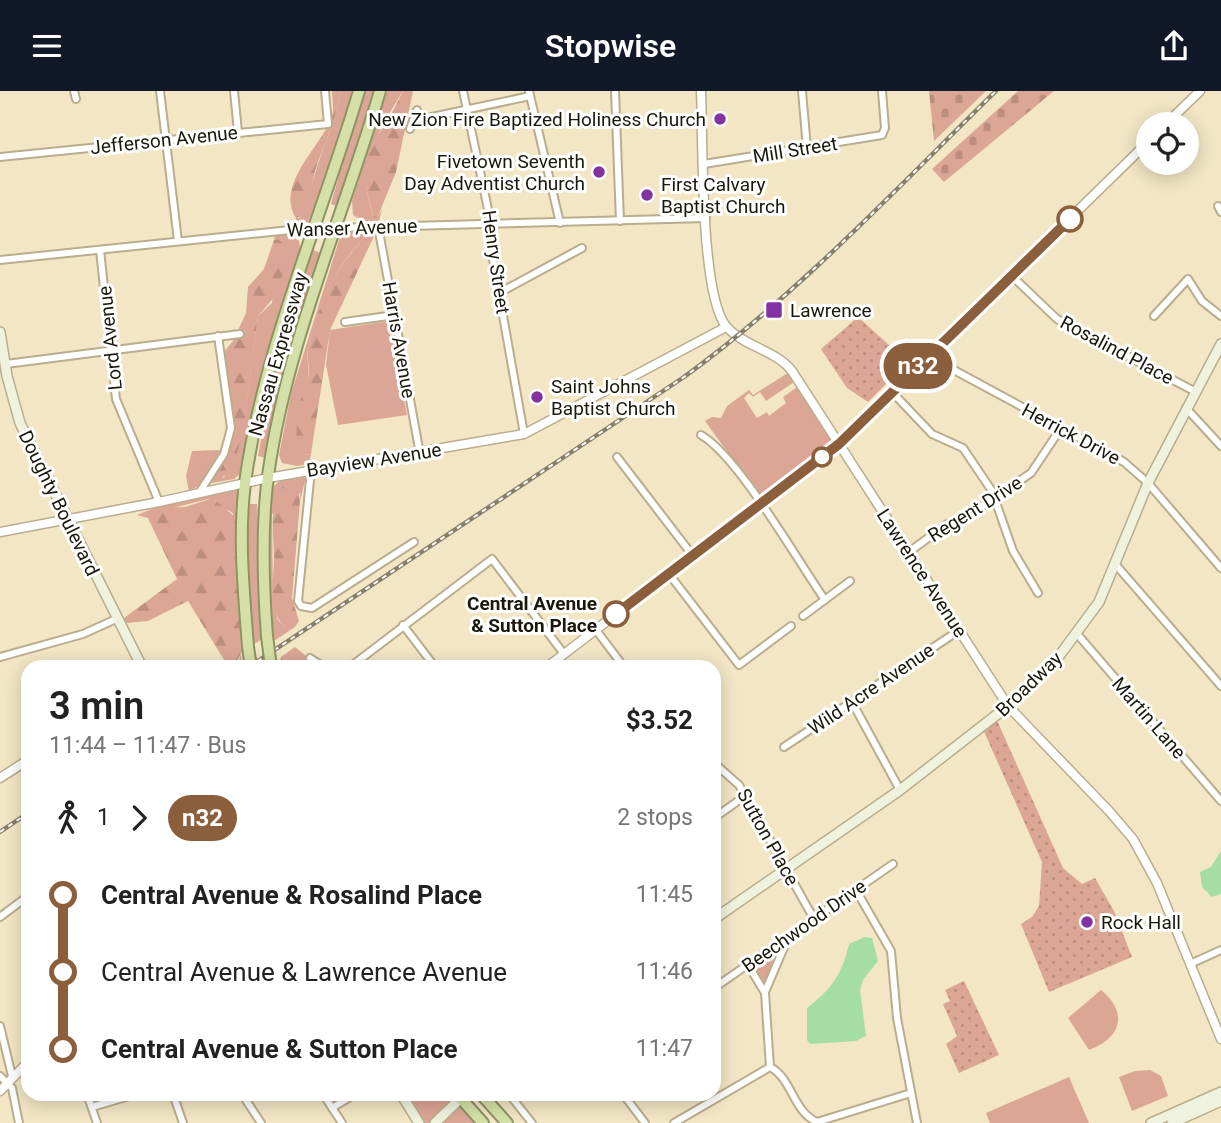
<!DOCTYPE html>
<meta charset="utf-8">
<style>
:root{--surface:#fff;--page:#f6f6f6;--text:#222;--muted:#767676;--accent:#111827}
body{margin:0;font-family:Roboto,sans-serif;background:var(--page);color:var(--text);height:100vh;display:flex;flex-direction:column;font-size:26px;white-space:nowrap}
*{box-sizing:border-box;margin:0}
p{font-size:23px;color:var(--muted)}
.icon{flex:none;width:38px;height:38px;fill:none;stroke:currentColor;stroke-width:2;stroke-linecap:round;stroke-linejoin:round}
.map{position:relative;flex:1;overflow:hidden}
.drawer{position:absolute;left:21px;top:569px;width:700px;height:441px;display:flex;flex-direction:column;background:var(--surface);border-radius:21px;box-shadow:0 4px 18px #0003}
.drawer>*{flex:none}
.badge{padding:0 14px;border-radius:23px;font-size:24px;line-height:46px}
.fabs{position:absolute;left:1136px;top:21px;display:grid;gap:14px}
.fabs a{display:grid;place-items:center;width:63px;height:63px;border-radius:50%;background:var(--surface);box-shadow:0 4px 18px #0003;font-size:35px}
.map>.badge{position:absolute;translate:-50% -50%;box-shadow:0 0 0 4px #fff}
.legs{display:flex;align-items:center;gap:10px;height:77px;padding:0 28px;font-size:23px}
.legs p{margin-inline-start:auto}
.overview{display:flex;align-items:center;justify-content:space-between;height:119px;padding:0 28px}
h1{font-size:38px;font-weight:600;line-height:52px}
ul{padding:0 28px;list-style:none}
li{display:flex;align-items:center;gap:24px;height:77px;font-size:26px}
li i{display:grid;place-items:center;width:10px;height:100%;margin:0 9px;background:currentColor}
li i::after{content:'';width:18px;height:18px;margin:-9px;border:5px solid;border-radius:50%;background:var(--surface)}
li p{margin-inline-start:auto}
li:first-child i{background:linear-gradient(#0000 50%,currentColor 0)}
li:last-child i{background:linear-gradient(currentColor 50%,#0000 0)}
header{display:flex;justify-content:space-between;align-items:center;height:91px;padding:0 28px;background:var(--accent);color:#fff;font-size:32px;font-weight:600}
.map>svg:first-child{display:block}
.grass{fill:#dca696}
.forest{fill:url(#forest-firs)}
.cemetery{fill:url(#cemetery-stones)}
.park{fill:url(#park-dots)}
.water{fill:#a4dea4}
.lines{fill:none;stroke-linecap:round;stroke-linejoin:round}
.minor-casing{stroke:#b9ad8d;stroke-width:10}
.tertiary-casing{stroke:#b9ad8d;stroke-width:11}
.secondary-casing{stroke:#b9ad8d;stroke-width:12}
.trunk-casing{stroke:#8d9462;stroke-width:14}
.minor{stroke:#fff;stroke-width:6}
.tertiary{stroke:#fff;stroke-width:8}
.secondary{stroke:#eff3de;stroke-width:9}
.trunk{stroke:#d4e0a7;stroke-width:10}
.rail-casing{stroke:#877f68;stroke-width:4.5}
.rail{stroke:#fff;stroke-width:2;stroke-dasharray:5;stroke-linecap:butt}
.trunk-bridge-casing{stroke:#8d9462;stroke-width:14;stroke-linecap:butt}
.trunk-bridge{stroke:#d4e0a7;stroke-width:10}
.line-1-casing{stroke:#fff;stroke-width:16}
.line-1{stroke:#8b5e3c;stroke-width:10}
.poi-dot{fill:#8332a2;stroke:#fff;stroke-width:2.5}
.stop-1-dot{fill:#fff;stroke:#8b5e3c;stroke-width:3.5}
.labels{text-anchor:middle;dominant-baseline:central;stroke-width:6;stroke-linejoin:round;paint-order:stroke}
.poi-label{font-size:19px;fill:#1b170b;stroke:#fff;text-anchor:start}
.street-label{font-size:19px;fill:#1b170b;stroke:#fff}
.stop-label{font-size:19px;font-weight:bold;fill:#1b170b;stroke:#fff;text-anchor:end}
</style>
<header><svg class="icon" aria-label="menu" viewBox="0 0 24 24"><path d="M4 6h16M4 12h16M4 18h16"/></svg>Stopwise<svg class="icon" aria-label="share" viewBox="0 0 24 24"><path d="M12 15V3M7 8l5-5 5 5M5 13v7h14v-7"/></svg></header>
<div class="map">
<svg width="1221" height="1032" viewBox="0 0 1221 1032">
<defs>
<pattern id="forest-firs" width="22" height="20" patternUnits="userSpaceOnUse" patternTransform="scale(1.75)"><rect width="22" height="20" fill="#dca696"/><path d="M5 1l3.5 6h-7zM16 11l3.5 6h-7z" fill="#bc8e80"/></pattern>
<pattern id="cemetery-stones" width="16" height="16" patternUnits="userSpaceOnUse" patternTransform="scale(1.75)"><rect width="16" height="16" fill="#dca696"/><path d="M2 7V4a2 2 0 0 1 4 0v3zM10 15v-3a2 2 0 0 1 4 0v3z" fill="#bc8e80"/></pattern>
<pattern id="park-dots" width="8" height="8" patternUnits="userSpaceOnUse" patternTransform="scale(1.75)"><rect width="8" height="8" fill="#dca696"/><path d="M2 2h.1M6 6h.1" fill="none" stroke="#bc8e80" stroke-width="1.8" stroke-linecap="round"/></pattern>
</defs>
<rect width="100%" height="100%" fill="#f2e6c5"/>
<!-- grass -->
<g class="grass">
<path d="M341,0h12l-33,104 -12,27 -13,2 1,-6h3c9,-16 11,-30 17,-47 8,-28 20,-51 25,-80z"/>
<polygon points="363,0 376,0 339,116 331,113"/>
<path d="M387,0h16c-17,27 -37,59 -37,92 0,7 5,25 7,33h5l4,-7 -3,12h-16l-10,-6 -1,-14z"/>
<path d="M351,141h25l-9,19v-6l-5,-4c-26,24 -47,73 -54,109 -2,9 2,18 0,27 -7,27 -15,50 -6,78l9,-1 -2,10 -12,2 -15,-3 -3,-8 12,-61 49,-157z"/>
<polygon points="289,144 299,150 301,162 267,264 241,382 234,388 212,392 210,386 227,366 219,377 224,387 245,323 258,225 272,212 278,148 274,149 275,145"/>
<polygon points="313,159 320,162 267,367 258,365 275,275"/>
<polygon points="389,230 407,324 338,334 326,274 330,239"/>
<polygon points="791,280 797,289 766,310 760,301 753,306 749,302 744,307 757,327 767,321 769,325 786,312 783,306 800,294 837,352 762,409 705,330 712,326 721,327 727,315 749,299 753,304"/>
<polygon points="221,359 202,392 189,401 186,385 192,360"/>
<path d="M306,386l-6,24v-8l-28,21 1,87 5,19 7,7h10l-21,14c-5,-26 -16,-137 1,-156 6,-7 21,-6 31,-8z"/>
<polygon points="232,398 241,401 247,558 241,562 242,571 237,574 241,562 233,422 218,414 216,409 208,408 169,418 154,417"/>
<polygon points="248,413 257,413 265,546 250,556 244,482"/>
<polygon points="789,845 765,902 748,874"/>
<path d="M1101,899c28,23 20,48 -12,60l-21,-32z"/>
<polygon points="1150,979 1161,985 1168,1005 1132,1020 1119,986 1135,980"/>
<polygon points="1069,986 1089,1032 990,1032 986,1022"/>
<polygon points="403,1003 418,1005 454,1003 454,1009 432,1032 422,1032"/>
<polygon points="461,1014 481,1032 437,1032 455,1015"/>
</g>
<!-- forest -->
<g class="forest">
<path d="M332,0h9c-5,29 -17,53 -26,80 -4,15 -4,30 -11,44l-8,3c-21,-34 26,-73 35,-99 4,-9 1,-19 1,-28z"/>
<path d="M403,0h10l-17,81 -18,44 -4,2c-3,-10 -11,-37 -8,-47 2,-9 4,-12 2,-22l20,-29z"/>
<path d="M278,148l9,8 1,10 -11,37 -19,22 -15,116 -12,42 -12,3 -2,-3c3,-8 9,-13 11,-20 11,-33 1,-68 -5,-101l10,-12 13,-28 2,-26 16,-18 10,-29z"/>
<path d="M363,149l4,5v6l-37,79 -19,124 -9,1c-12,-22 -2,-56 6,-78 3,-9 -2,-18 0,-27 7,-38 27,-83 55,-110z"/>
<path d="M289,393l9,5 2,12 -8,97 7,23 -4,6h-10c-20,-19 -10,-49 -11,-73 -1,-23 -4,-42 5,-65z"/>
<polygon points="213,407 235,426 241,562 234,576 222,576 226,572 188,510 148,530 127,532 124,527 177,488 148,427 137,424 154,417 185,416"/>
<polygon points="295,556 320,576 279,576 281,566"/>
</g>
<!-- cemetery -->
<g class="cemetery">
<polygon points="929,0 986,0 934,50"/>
<polygon points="1018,0 1054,0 944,91 932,78"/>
</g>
<!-- park -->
<g class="park">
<polygon points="858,226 900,264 906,273 868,311 847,297 821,258"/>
<polygon points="995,625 1063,777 1082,793 1095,787 1114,820 1132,866 1049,901 1021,833 1032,826 1039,815 1042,771 982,636"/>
<polygon points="964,890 999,964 959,982 946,953 957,945 943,913 950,910 945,899"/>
</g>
<!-- water -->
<g class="water">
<polygon points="1221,760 1221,803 1212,806 1202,796 1200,781 1211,776"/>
<path d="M865,846l7,1 6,23 -15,19 -3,10 6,46 -10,5 -46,3 -3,-4v-32c25,-19 35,-34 42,-64z"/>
</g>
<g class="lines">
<!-- minor casing -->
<g class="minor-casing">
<g id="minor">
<polyline points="74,0 76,8"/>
<polyline points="160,0 178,150"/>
<polyline points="234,0 238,41"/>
<polyline points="463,0 489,123 489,146 524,343"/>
<polyline points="529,0 560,132"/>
<polyline points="615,0 620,130"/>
<polyline points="802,0 807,57"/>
<polyline points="413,30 530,5"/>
<polyline points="410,38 417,19"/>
<polyline points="0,66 328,33 325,0"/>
<polyline points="704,73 882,44 885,37 882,0"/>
<polyline points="1218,115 1221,121"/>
<polyline points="378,135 420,363"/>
<polyline points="100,159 116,308 159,411"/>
<polyline points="0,169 300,138 706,127"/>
<polyline points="1012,185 1057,228 1194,300"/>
<polyline points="499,202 582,157"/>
<polyline points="1154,225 1188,188 1202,210 1221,225"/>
<polyline points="345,231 395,224"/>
<polyline points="928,265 1124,371 1148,392 1221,477"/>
<polyline points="6,273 240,243"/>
<polyline points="892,301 932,343 963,357 992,400 1013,460 1038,502"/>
<polyline points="1186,317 1221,355"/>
<path d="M701,344c37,21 96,125 124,165"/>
<polyline points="617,366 693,465"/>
<polyline points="311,379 298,510 301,515 312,517 414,451"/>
<polyline points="199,402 224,363 231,337 218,245"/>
<polyline points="909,461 947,433 975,420 1031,382 1061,337"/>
<polyline points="1116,474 1221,595"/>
<polyline points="669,483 739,574 791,535"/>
<polyline points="803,525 850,490"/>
<polyline points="403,534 435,576"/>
<polyline points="596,539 624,576"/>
<polyline points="1078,544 1221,710"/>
<polyline points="0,566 83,543 116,528"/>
<polyline points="310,567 324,576"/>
<polyline points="350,576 492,468 564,563"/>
<polyline points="852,611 900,699"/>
<polyline points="784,656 958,540"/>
<polyline points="714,672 739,694 814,828"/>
<polyline points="714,727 745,705"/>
<polyline points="856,799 891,860 897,927 917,1032"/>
<polyline points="0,826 28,805"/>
<polyline points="1190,873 1221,859"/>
<polyline points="748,874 765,902 770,976"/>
<polyline points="714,897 893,773"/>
<polyline points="765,901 788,847"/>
<polyline points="0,935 12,985"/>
<path d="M770,976c22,11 23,45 47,55l94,-29"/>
<polyline points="0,985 12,997 19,1032"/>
<polyline points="87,1003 97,1032"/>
<polyline points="173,1003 183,1032"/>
<polyline points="242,1003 261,1032"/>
<polyline points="323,1003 342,1032"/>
<polyline points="509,1003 532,1032"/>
<polyline points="623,1003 645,1032"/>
<polyline points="92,1016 136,1003"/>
<polyline points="332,1017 355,1003"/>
<polyline points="674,1032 770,976"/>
</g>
</g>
<!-- tertiary casing -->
<g class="tertiary-casing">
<g id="tertiary">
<path d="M701,0c2,47 -1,203 25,235 18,21 50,24 66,45l216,335 101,105 24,28 24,44 64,156"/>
<polyline points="1166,33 1200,0"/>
<polyline points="0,441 159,411 268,387 524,343 726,236"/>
<polyline points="547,576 839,353 1148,51"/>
<polyline points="0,687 28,669"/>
<polyline points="0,1000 28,971"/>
</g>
</g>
<!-- secondary casing -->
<g class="secondary-casing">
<g id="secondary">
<polyline points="0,241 7,285 20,332 142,576"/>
<polyline points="714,828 900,699 1008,615 1054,572 1099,511 1148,392 1221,253"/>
<polyline points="401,1003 419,1032"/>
<polyline points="435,1032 465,1003"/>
<polyline points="1151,1032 1221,1001"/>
<polyline points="1172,1032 1221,1010"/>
</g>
</g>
<!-- trunk casing -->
<g class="trunk-casing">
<g id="trunk">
<path d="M267,545c-4,-53 -6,-107 1,-160 18,-132 75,-258 112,-385"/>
<path d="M248,556c-4,-54 -10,-110 -3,-164 18,-133 76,-264 114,-392"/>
<polyline points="457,1003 483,1032"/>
<polyline points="481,1003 507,1032"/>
</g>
</g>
<!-- minor -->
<use href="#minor" class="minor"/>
<!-- tertiary -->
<use href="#tertiary" class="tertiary"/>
<!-- secondary -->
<use href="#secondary" class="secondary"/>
<!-- trunk -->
<use href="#trunk" class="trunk"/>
<!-- rail casing -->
<g class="rail-casing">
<g id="rail">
<path d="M249,576l435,-290c114,-83 211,-187 312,-286"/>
<polyline points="0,741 28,722"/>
</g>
</g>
<!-- rail -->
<use href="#rail" class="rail"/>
<!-- trunk-bridge casing -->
<g class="trunk-bridge-casing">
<g id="trunk-bridge">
<polyline points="267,545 271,576"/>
<polyline points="248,556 251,576"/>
</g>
</g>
<!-- trunk-bridge -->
<use href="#trunk-bridge" class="trunk-bridge"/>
</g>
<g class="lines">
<!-- line-1 casing -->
<g class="line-1-casing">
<polyline id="line-1" points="616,523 839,353 1070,128"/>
</g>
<!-- line-1 -->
<use href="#line-1" class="line-1"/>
</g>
<!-- markers -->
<g class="poi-dot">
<circle cx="720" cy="28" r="7"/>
<circle cx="599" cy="81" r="7"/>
<circle cx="647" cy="104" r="7"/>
<rect x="765" y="210" width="18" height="18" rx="3.5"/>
<circle cx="537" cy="306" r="7"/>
<circle cx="1087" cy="831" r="7"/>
</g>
<g class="stop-1-dot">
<circle cx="1070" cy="128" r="12"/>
<circle cx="822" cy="366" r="9"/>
<circle cx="616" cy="523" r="12"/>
</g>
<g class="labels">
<!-- poi labels -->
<g class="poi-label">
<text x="706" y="28" text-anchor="end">New Zion Fire Baptized Holiness Church</text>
<text x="585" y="70" text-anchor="end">Fivetown Seventh<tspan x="585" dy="22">Day Adventist Church</tspan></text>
<text x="661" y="93">First Calvary<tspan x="661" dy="22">Baptist Church</tspan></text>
<text x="790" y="219">Lawrence</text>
<text x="551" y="295">Saint Johns<tspan x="551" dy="22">Baptist Church</tspan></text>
<text x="1101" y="831">Rock Hall</text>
</g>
<!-- street labels -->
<g class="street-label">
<text transform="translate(164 49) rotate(-6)">Jefferson Avenue</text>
<text transform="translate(795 59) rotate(-9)">Mill Street</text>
<text transform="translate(352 137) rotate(-2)">Wanser Avenue</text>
<text transform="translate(496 171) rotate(82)">Henry Street</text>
<text transform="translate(110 247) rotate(-96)">Lord Avenue</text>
<text transform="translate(399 249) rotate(80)">Harris Avenue</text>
<text transform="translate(1117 259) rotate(28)">Rosalind Place</text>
<text transform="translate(278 263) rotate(-74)">Nassau Expressway</text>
<text transform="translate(1071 343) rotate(28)">Herrick Drive</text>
<text transform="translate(374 369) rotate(-9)">Bayview Avenue</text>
<text transform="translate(59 412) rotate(64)">Doughty Boulevard</text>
<text transform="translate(975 418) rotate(-32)">Regent Drive</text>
<text transform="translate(922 482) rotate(57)">Lawrence Avenue</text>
<text transform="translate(1029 593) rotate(-44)">Broadway</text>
<text transform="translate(871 598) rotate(-34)">Wild Acre Avenue</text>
<text transform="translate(1149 627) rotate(49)">Martin Lane</text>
<text transform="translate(768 746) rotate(61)">Sutton Place</text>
<text transform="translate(804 835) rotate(-35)">Beechwood Drive</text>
</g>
<!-- stop labels -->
<g class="stop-label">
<text x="597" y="512">Central Avenue<tspan x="597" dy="22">&amp; Sutton Place</tspan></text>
</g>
</g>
</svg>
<div class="fabs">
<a><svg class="icon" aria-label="locate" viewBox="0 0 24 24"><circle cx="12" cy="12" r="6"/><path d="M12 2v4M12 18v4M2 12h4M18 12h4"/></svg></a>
</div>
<b class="badge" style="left:918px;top:275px;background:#8b5e3c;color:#fff">n32</b>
<section class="drawer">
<div class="overview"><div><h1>3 min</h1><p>11:44 – 11:47 · Bus</p></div><b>$3.52</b></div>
<div class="legs"><svg class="icon" aria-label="walk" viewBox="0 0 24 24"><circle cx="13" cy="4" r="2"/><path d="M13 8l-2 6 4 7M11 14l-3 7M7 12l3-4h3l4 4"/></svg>1<svg class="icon" aria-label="forward" viewBox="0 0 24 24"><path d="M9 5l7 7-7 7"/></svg><b class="badge" style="background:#8b5e3c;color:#fff">n32</b><p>2 stops</p></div>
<ul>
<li><i style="color:#8b5e3c"></i><b>Central Avenue &amp; Rosalind Place</b><p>11:45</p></li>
<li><i style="color:#8b5e3c"></i><span>Central Avenue &amp; Lawrence Avenue</span><p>11:46</p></li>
<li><i style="color:#8b5e3c"></i><b>Central Avenue &amp; Sutton Place</b><p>11:47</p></li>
</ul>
</section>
</div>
